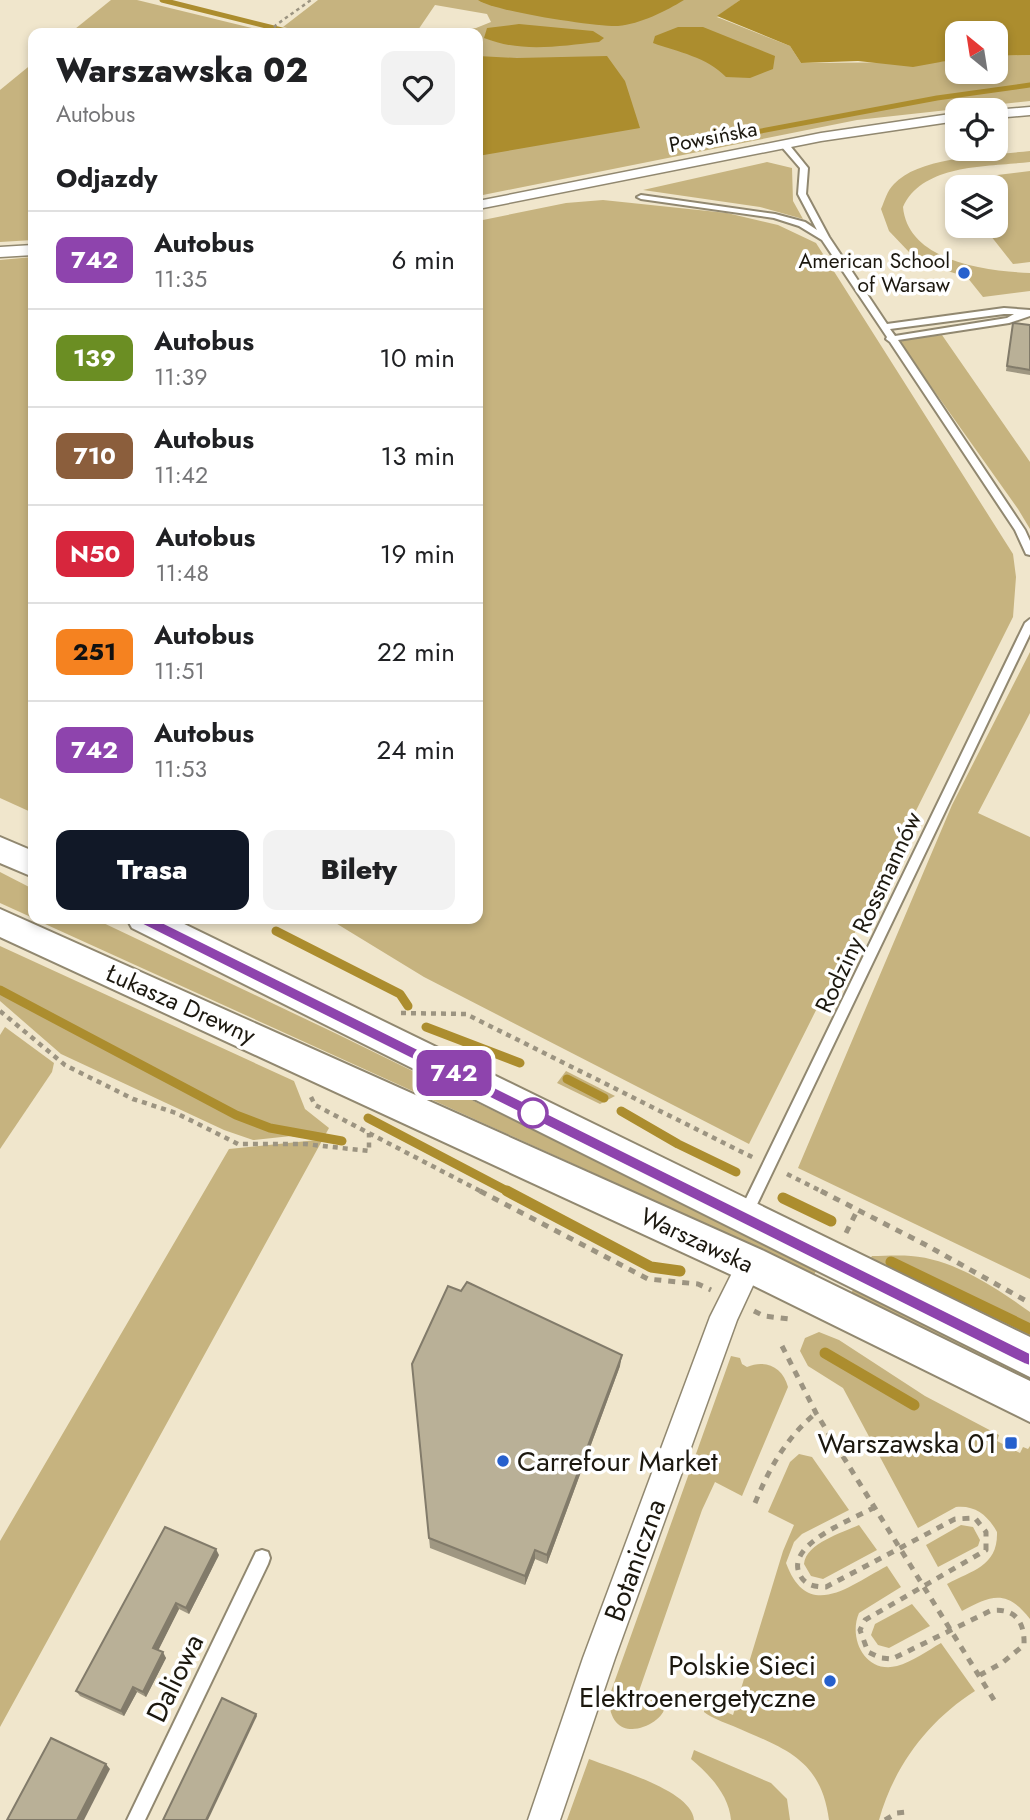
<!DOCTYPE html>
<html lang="pl">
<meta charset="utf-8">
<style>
:root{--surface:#fff;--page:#f2f2f2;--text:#202124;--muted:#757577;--line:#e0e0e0;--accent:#111827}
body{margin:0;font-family:Jost,sans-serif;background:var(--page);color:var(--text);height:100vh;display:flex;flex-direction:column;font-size:26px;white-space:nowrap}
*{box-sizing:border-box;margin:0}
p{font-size:23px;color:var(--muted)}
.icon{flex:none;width:38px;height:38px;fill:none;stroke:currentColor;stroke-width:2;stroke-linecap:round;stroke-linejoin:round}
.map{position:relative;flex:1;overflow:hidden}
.side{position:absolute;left:28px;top:28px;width:455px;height:896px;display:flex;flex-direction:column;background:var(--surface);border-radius:14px;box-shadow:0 4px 10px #0003}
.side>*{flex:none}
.badge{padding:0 14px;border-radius:10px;font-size:24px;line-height:46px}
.needle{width:46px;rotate:330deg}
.controls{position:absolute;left:945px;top:21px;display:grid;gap:14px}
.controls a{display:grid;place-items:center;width:63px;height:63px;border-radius:14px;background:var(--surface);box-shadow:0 4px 10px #0003;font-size:35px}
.map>.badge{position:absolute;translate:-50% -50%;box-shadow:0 0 0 4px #fff}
h2{padding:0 28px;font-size:26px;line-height:63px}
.round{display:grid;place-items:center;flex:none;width:74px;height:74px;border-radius:14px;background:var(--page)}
.headline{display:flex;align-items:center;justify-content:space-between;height:119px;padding:0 28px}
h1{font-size:33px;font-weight:800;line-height:52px}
.button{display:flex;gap:14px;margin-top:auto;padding:14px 28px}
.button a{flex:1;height:80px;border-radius:14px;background:var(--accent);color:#fff;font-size:28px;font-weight:800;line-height:80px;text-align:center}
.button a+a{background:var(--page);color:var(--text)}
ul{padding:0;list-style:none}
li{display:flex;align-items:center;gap:21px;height:98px;padding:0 28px;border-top:2px solid var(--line)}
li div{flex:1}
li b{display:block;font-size:26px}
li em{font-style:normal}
li .badge{min-width:77px;font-weight:700;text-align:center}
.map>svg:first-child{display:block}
.green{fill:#c6b37f}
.water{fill:#ac8d2e}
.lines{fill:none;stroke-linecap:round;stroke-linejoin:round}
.stream-far2{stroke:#ac8d2e;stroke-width:5}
.stream-far1{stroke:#ac8d2e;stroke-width:9}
.stream{stroke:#ac8d2e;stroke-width:11}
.service-casing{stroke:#918870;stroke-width:4}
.minor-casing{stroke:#918870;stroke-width:3}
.secondary-casing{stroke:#918870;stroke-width:4}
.path-far2{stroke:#9c9481;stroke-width:2.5;stroke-dasharray:3.5 3.5;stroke-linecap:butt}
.path-far1{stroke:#9c9481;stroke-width:4.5;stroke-dasharray:5 5;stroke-linecap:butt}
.path{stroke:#9c9481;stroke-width:5;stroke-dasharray:7 7;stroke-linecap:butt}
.service{fill:#fff;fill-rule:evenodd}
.minor{fill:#fff;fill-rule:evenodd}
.secondary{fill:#fff;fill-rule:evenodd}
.wall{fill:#9f9782}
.shaded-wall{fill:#827b6a}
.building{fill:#b9b097;stroke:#827b6a;stroke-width:2}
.line{fill:#8e44ad;stroke:#fff;stroke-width:2}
.poi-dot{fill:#2660cd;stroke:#fff;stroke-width:2.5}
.stop-dot{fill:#fff;stroke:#8e44ad;stroke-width:3.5}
.labels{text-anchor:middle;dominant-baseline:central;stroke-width:7;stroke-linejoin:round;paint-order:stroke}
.far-street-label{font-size:21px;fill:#1c180f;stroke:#fff}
.far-poi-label{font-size:21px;fill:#1c180f;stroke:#fff;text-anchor:end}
.street-label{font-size:24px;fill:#1c180f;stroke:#fff}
.near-poi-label{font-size:28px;fill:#1c180f;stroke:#fff;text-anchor:end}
.near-street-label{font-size:28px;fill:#1c180f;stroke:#fff}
</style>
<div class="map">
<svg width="1030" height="1820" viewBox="0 0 1030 1820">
<rect width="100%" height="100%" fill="#f0e6cc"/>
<!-- green -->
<g class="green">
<polygon points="111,0 137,0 273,33 70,33"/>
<polygon points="318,0 740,0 717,17 790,46 801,63 938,62 957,59 957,72 996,72 996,56 1030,55 1030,101 857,120 478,196 478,33 441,33 476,28 491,22 487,14 435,5 416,33 307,33 283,27"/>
<polygon points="33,63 33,240 0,242 0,90"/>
<path d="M1030,151v11c-41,5 -107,1 -127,45 5,55 84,64 127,66v18l-47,6 -16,-20 -26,-8 -32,-17 -20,-21 -8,-22c4,-9 6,-18 13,-25 25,-28 100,-29 136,-33z"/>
<polygon points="767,162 792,168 793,201 803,219 760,207 643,190"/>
<polygon points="1030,171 1030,262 1013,264 983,226 996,226 996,187 957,187 957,192 948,181"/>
<polygon points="603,200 727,213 778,225 816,243 1013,554 1016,577 1013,617 749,1144 424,977 329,919 478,919 478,221 566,203"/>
<polygon points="33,257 33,813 0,798 0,260"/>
<polygon points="942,335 1030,462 1030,529 1018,509 898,340"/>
<polygon points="1030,652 1030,713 978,813 1030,837 1030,1279 798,1168 952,805"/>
<polygon points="0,872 33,889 33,918 0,903"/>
<polygon points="34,919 95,919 337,1034 817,1269 813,1277 624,1187"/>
<polygon points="0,946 294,1081 305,1109 329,1128 0,1727 0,1541 229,1149 317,1140 291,1136 253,1140 224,1130 61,1054 0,1001"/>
<polygon points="5,1027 54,1063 52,1072 0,1149 0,1035"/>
<polygon points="566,1071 615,1096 600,1104 557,1083"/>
<path d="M872,1256c12,0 26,-1 39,0 43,3 85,32 119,56v30l-162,-80z"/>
<polygon points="854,1288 1030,1376 1030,1386 849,1297"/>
<path d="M819,1332l20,8 86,56 74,39 -2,6 23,12 3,-6 5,2 2,-3v173c-23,-30 -39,-24 -68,-8l-15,-27c26,-14 51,-18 50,-52 -9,-16 -21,-27 -41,-25l-38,21 -75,-140 -35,-22 -8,-15 5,-13z"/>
<path d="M731,1356l9,2 2,6 5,3c18,-8 36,0 41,20l-46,109 -27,-14 -13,28 -63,181c6,3 22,6 25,13 7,17 -55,50 -55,-7z"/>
<path d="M799,1454l13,3 37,53 -47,24 -8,8 -8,21c22,59 63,23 101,3l14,21 -42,26c-11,25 6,61 38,53 15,-4 30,-15 44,-23l34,48c-47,30 -81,75 -96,129h-50c-8,-62 -46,-72 -96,-94 -10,-4 -21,-8 -29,-14v-5l6,-2 23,10 50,-164 11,-26 -26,-13 22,-50z"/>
<path d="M859,1525l18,25 -54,29 -12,-3 -7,-12c2,-21 38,-31 55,-39z"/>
<polygon points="961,1525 973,1527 980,1540 978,1546 938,1567 926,1545"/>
<polygon points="912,1604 930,1626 889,1648 878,1645 871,1635 875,1624"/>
<path d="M694,1750l77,33 16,16 3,21h-59c-2,-25 -22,-46 -40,-61z"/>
<path d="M589,1759c25,10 103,31 105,61h-127z"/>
</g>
<!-- water -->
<g class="water">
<path d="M478,0h206c-18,11 -44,24 -66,26 -22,1 -125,-15 -140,-26z"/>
<polygon points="740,0 1030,0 1030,55 996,56 996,33 957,33 957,59 913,67 858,61 801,63 790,46 717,16"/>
<path d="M519,24l74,7 11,7 -5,4c-40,4 -77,11 -115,-4l3,-10z"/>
<path d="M678,27h25l72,29 -2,13 -23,9 -24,-1c-19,-20 -48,-25 -73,-34l2,-7z"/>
<polygon points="478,56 517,58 607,56 625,81 640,128 478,156"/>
</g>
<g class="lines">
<!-- stream-far2 -->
<g class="stream-far2">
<polyline points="162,0 294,33"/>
<polyline points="697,143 937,98 1030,85"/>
</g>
<!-- stream-far1 -->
<g class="stream-far1">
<polyline points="276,931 400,994 408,1006"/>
<polyline points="0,990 236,1115 270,1128 342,1141"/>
<polyline points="426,1027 520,1063"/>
<polyline points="567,1079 604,1098"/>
<polyline points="621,1111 678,1144 736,1172"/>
<polyline points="368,1118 511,1193"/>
</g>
<!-- stream -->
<g class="stream">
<polyline points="507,1191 651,1267 680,1271"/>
<polyline points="783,1198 831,1221"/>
<polyline points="891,1262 1030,1329"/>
<polyline points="825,1353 914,1405"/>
</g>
<!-- service casing -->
<g class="service-casing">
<g id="service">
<path d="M781,142h6l21,26 -2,26 23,43 58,87 117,-16 26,2v6l-21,7 -111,17 127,190 5,11v14l-4,-1 -11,-24 -125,-188 -4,-3 1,-2 -65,-97 -23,-14 -25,-8 -133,-19 -4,-2 4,-2 134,19 30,8 12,8 -19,-36 2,-26 -19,-22zM1004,314h10l-7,4 -112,18 -5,-7z"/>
<polygon points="1030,619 1030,634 750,1219 745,1221 740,1219 738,1215 740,1211 1025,623"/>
<polygon points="262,1550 268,1552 270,1558 268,1564 145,1820 127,1820 256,1552"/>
</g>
</g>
<!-- minor casing -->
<g class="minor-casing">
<g id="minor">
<polygon points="1030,107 1030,115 996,118 994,110"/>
<polygon points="957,113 957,121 821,141 478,209 478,201 821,133"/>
<polygon points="33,245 33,255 0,257 0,247"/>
<polygon points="750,1252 759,1255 763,1264 737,1320 615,1658 560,1820 528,1820 583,1658 710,1317 741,1255"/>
</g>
</g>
<!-- secondary casing -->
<g class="secondary-casing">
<g id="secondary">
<polygon points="0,837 33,851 33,877 0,863"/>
<polygon points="0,909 764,1251 1030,1381 1030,1422 736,1277 0,937"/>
<polygon points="127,919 174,919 1030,1337 1030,1377 132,928"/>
</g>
</g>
<!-- path-far2 -->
<polyline class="path-far2" points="270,33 276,25 311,0"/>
<!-- path-far1 -->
<g class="path-far1">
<polyline points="0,1011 65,1065 133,1099 176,1113 238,1144 305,1144 369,1151 369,1133"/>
<polyline points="401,1013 466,1014 754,1158"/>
<polyline points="311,1097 315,1105 484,1193"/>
<polyline points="787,1174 825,1193"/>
</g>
<!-- path -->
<g class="path">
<polyline points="480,1191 648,1279 698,1284 711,1290"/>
<polyline points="821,1191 926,1245 1030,1303"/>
<polyline points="846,1233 858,1209"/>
<polyline points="754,1311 764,1316 789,1319"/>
<polyline points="782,1346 816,1413 994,1700"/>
<path d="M755,1503c15,-36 31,-65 61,-90"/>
<path d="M875,1507c-21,12 -88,36 -76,66 5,12 15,14 27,14l129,-68 20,-1 11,14v18l-121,70 -5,10 8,22 13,6 11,1 98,-48c25,-4 35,11 34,34l-22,18 -22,12"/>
<polyline points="885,1820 897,1813 907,1812"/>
</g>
<!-- service -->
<use href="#service" class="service"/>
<!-- minor -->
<use href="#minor" class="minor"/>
<!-- secondary -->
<use href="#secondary" class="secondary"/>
</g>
<!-- wall -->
<g class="wall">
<polygon points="1030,325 1030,375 1006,371 1012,328"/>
<polygon points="412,1364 620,1366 547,1564 535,1559 525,1585 430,1548"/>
<polygon points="219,1555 189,1614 179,1609 158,1650 166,1658 146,1697 137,1692 124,1716 80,1696 76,1691"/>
</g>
<!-- shaded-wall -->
<g class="shaded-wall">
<polygon points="622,1355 620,1366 547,1564 547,1555"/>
<polygon points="216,1549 219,1555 189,1614 186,1608"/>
<polygon points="535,1550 535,1559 525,1585 525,1576"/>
<polygon points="176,1603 179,1609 157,1653 153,1648"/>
<polygon points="163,1652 166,1658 146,1697 143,1692"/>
<polygon points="133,1687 137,1692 124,1716 121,1711"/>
<polygon points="256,1714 257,1716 208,1820 206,1820"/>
<polygon points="106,1764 110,1769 84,1820 77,1820"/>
</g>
<!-- building -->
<g class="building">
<polygon points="1013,323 1030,325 1030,370 1007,366"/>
<polygon points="467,1282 622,1355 547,1555 535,1550 525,1576 429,1538 412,1364 448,1286 461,1291"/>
<polygon points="165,1527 216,1549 186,1608 176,1603 153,1648 163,1652 143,1692 133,1687 121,1711 76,1691"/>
<polygon points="222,1698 256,1714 206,1820 163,1820"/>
<polygon points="51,1738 106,1764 77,1820 7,1820"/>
</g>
<!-- line -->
<polygon class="line" points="144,913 1030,1353 1030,1366 1024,1364 139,923 137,919"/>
<!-- markers -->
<g class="poi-dot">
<circle cx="964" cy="273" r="7"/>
<rect x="1004" y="1436" width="14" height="14" rx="3.5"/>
<circle cx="503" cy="1461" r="7"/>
<circle cx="830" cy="1681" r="7"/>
</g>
<circle class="stop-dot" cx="533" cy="1113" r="14"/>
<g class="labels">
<!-- far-street labels -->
<g class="far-street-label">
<text transform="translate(713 137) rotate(-11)">Powsińska</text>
</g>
<!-- far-poi labels -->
<g class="far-poi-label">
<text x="950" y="261">American School<tspan x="950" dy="24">of Warsaw</tspan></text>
</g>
<!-- street labels -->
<g class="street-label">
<text transform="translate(868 912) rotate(-65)">Rodziny Rossmannów</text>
<text transform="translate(181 1004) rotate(24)">Łukasza Drewny</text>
<text transform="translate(697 1240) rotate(25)">Warszawska</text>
</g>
<!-- near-poi labels -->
<g class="near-poi-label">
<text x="997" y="1443">Warszawska 01</text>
<text x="517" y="1461" text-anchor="start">Carrefour Market</text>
<text x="816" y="1665">Polskie Sieci<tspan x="816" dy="32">Elektroenergetyczne</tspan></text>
</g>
<!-- near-street labels -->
<g class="near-street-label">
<text transform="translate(635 1560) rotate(-70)">Botaniczna</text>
<text transform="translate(175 1678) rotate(-64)">Daliowa</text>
</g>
</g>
</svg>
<div class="controls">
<a><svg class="needle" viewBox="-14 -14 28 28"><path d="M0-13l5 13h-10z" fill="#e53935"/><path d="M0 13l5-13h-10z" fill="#757577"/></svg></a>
<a><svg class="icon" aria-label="locate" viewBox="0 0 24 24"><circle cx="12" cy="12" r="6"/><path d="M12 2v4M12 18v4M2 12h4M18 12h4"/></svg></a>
<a><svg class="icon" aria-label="layers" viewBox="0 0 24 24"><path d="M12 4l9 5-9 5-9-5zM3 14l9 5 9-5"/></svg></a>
</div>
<b class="badge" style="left:454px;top:1073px;background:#8e44ad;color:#fff">742</b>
<section class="side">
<div class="headline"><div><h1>Warszawska 02</h1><p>Autobus</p></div><a class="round"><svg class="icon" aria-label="heart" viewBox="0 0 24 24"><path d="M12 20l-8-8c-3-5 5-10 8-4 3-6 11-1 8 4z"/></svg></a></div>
<h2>Odjazdy</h2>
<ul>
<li><span class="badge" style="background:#8e44ad;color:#fff">742</span><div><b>Autobus</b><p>11:35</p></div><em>6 min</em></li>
<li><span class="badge" style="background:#6b8e23;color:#fff">139</span><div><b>Autobus</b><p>11:39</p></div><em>10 min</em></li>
<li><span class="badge" style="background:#8b5e3c;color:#fff">710</span><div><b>Autobus</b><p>11:42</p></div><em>13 min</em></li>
<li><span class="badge" style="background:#d7263d;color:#fff">N50</span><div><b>Autobus</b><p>11:48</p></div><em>19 min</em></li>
<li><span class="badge" style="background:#f58220;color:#111">251</span><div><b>Autobus</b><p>11:51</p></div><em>22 min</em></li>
<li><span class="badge" style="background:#8e44ad;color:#fff">742</span><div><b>Autobus</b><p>11:53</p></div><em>24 min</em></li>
</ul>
<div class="button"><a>Trasa</a><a>Bilety</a></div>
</section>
</div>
